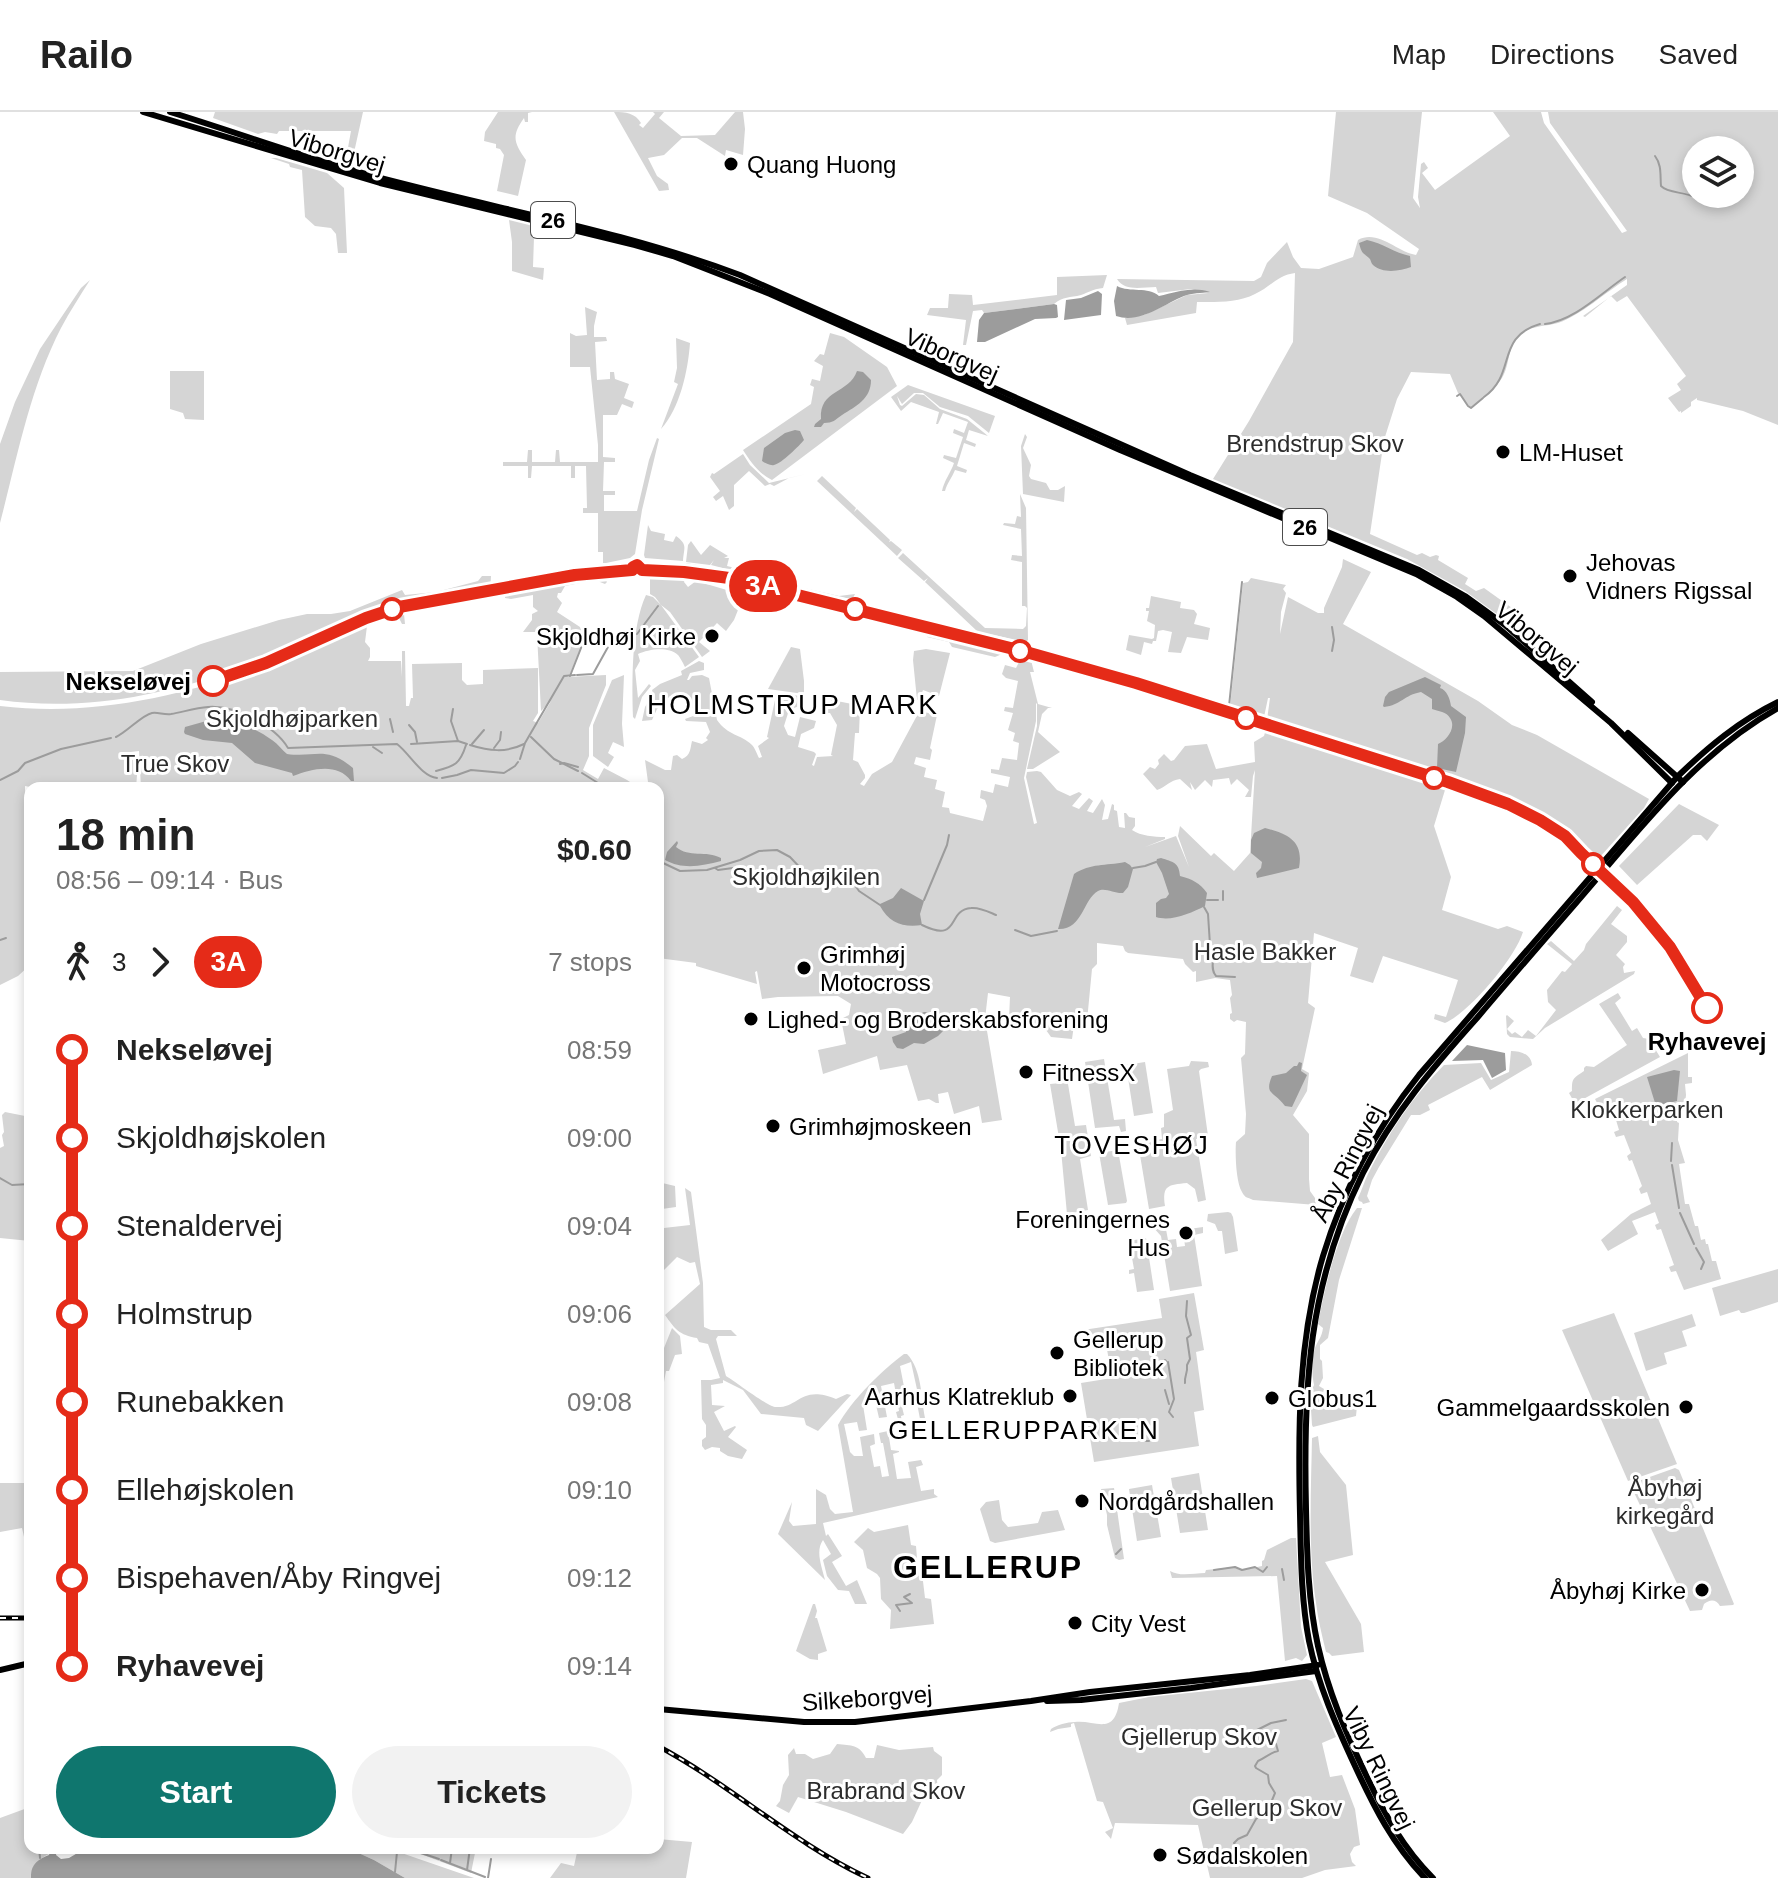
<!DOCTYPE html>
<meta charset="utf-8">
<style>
:root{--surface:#fff;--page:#f2f2f2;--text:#222;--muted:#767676;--line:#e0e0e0;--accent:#0f766e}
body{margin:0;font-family:Helvetica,sans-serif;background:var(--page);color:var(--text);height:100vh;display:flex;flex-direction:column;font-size:30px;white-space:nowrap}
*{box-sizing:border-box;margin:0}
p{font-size:26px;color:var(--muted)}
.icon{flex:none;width:44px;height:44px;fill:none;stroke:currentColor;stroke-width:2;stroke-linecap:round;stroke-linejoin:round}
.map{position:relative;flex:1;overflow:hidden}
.drawer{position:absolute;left:24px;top:670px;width:640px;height:1072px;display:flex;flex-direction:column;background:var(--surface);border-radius:16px;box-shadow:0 4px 12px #0003}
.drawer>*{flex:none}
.badge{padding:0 16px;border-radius:26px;font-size:28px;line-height:52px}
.fabs{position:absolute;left:1682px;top:24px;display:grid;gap:16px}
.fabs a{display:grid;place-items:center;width:72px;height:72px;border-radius:50%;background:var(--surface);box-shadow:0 4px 12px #0003;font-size:40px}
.map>.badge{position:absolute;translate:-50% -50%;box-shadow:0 0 0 4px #fff}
.legs{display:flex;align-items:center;gap:12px;height:88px;padding:0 32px;font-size:26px}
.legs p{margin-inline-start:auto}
.headline{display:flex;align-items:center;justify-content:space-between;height:136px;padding:0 32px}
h1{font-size:44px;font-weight:700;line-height:60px}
.primary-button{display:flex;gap:16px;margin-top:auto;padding:16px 32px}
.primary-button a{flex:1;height:92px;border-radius:48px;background:var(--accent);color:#fff;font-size:32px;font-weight:700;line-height:92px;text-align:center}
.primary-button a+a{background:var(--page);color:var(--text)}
ul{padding:0 32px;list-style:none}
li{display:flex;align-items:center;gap:28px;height:88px;font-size:30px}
li i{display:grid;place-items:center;width:12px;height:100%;margin:0 10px;background:currentColor}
li i::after{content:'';width:20px;height:20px;margin:-10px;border:6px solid;border-radius:50%;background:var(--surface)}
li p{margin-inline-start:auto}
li:first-child i{background:linear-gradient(#0000 50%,currentColor 0)}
li:last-child i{background:linear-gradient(currentColor 50%,#0000 0)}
header{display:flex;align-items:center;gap:48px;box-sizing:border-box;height:112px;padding:0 40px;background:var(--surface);border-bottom:2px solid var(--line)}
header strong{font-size:38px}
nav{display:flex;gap:44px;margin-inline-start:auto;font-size:28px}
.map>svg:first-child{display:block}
.green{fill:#d5d5d5;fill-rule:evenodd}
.water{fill:#9c9c9c}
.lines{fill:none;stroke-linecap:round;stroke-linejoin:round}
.stream{stroke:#9c9c9c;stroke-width:2}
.major{stroke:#000;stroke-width:6}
.rail-casing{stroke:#000;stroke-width:5}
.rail{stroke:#fff;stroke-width:2;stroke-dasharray:6;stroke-linecap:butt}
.line-1-casing{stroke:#fff;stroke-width:18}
.line-1{stroke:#e52b18;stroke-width:12}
.poi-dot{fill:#000;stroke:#fff;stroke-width:3}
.stop-1-dot{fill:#fff;stroke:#e52b18;stroke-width:4}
.labels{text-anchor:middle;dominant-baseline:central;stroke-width:6;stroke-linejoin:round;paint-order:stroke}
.shield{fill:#fff;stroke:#4c4c4c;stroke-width:2}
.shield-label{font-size:22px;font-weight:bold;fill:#000}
.street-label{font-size:24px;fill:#000;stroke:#fff}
.poi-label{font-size:24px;fill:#000;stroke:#fff;text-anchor:start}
.park-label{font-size:24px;fill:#2c2c2c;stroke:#fff}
.stop-label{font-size:24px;font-weight:bold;fill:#000;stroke:#fff;text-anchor:end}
.neighbourhood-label{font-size:26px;letter-spacing:2px;fill:#000;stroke:#fff}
.quarter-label{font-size:28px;letter-spacing:2px;fill:#000;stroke:#fff}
.district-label{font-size:32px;font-weight:bold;letter-spacing:2px;fill:#000;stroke:#fff}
</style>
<header>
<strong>Railo</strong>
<nav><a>Map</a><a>Directions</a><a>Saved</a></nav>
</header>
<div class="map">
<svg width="1778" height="1766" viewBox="0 0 1778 1766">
<rect width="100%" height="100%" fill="#fff"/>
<!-- green -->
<g class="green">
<polygon points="215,0 363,0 353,45 347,41 351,19 279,19 277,22 265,20 258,22 213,6"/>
<path d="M498,0h34l-4,1v9h-3l-1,-4c-13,18 -10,25 2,42l-8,36 -21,-5 7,-36 -4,-6 -4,-1v-4l-12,-3 1,-9z"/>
<path d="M614,0c12,0 21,1 27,11l-2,2 4,3 12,-14 -2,-2h11l-5,6 22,18 34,-1 20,-23h8l2,17 -2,26 -17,-5 -1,6 -28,-18h-15l-18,17 -16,3 9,18 11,8 1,6 -10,1z"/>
<path d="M1336,0h86l-9,86 7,10 -2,-11 3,-33 3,-2 4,6 -6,5 13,17 75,-54 -17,-24h48l3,11 78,110 5,-2 -77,-108 -2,-11h230v313l-35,-14 -46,-11v-2l-6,4v4l-10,7v-2l-2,1 -11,-14 13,-8 -4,-6 9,-8 -59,-80 -10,6 -6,-6 -26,21 -2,-1 44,-31v-6c-20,12 -47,37 -69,44 -14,4 -29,2 -40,14 -11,12 -8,28 -16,41 -7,11 -20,21 -31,30l-13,-15 -8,-19 -39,-2 -14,27 -13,41 -14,94 47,21 5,-2 8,4 6,-2 3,1 -1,4 30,18 -3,6 11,7 8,-3 28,20 -7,12 -40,-29 -58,-32 -194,-80 36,-58 44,-79 2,-69c-17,2 -25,14 -40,21 -17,9 -39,8 -58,8l-1,11 -69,12 -2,-7 19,-3 43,-20 21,-2 -17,-4 -33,4 -2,-6c-14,0 -31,5 -39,-8l137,2 7,-4 6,-14 20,-21 6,15 8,11 18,1 34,-12 5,-17c20,-11 39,12 58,15l3,-6 -52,-36 -39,-17zM1696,38h44v44h-44z"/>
<polygon points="271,46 276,46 327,61 344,76 347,141 338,141 336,122 331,116 315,114 305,105 302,58 290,55 289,52"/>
<polygon points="509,108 537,115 534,125 533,155 544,156 543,168 512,159 512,130"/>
<path d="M1107,163l-4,13c-9,1 -14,4 -22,7 -11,3 -18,1 -27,9l-70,9 -2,-3 -9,1 -7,34h-3l3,-25 -39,-5 3,-7h18l1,-14 23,1 1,10 84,-10v-18z"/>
<path d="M90,168c-10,16 -20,31 -29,48 -31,60 -44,130 -61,195v-79l15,-42 25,-53 41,-61z"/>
<polygon points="585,195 597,200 594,214 594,225 606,225 607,229 595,230 597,268 610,267 610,260 614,260 615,267 629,272 624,286 634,290 632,296 622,292 617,303 603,303 603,345 615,346 615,350 604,350 603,379 615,379 615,383 604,383 604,399 637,399 649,348 657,326 659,327 642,398 635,442 630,446 606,451 603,451 603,440 598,440 598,401 583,401 583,396 587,396 586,354 575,354 575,366 571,366 571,354 532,354 531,366 528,366 528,354 503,354 503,350 527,350 528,338 532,338 532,350 555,350 556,338 559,338 560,350 598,350 598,333 590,255 570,255 570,221 576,224 587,223"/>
<path d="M830,221l14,4 43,30 10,19 -125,94c-13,-6 -22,-19 -29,-30l68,-46 3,-17 -4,-2 2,-6 8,2 3,-15 -9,-5 6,-7 4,1z"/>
<path d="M676,226l14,5c-2,28 -10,65 -29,86l17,-45 -4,-2 3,-14z"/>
<polygon points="170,259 204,259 204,308 185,307 183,301 170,297"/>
<path d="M908,273l87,31 -6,17 -21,-17 -28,-9 -17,-14h-9l-12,11 -5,-8 3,9 2,1 14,-12 8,1 16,14 27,10 21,17 -19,-6 -3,10 10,4 -1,3 -11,-4 -7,23 10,4 -1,3 -11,-3c-3,8 -8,13 -10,21h-3c2,-10 9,-19 12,-28l-11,-5 1,-3 12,3 7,-21 -10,-4 1,-4 10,4 4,-11 -25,-9 -5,11h-2l3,-12 -28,-10 -10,9 -10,-14z"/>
<polygon points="1025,322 1027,325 1023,336 1031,353 1029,364 1031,367 1046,371 1050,378 1058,378 1065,374 1064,390 1023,382 1021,334"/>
<polygon points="743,342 750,353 769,371 806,362 789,366 774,374 770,372 765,374 749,359 734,373 734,394 729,398 723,384 716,389 713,385 720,379 710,365 712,361 714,362"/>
<polygon points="822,364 856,396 854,400 857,397 890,428 889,430 891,429 902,438 897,444 817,369"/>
<polygon points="1020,382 1026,396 1028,528 1026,530 989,522 1027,532 1028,535 1026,538 858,495 857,492 970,520 987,522 978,520 925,470 928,466 924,469 898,446 903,441 985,516 1023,517 1026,514 1027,496 1025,494 1022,494 1022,450 1011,448 1012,443 1022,444 1021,417 1003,413 1004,411 1015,412 1017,404 1021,405"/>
<path d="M648,413l3,6 14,3 -1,6 9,2 3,-6c12,9 8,11 7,25l-38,-3 -1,-3z"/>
<polygon points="691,429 701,443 710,433 728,444 724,446 729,446 727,454 776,466 802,476 711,453 714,448 710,453 686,450 688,433"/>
<path d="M1343,447l28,13 -28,52 135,77 34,24 25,10 112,64 -5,9 -45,50c-32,-25 -63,-46 -101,-62l-231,-76 3,-22h-2l-4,19 -34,-10 13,-124 5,-1 3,-4 35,7 -3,4 3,4 -5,19 -1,22 8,-37 30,16h6v-5l18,-41z"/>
<polygon points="686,451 724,458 814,481 804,476 839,484 855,482 853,486 851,487 817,481 844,488 843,491 835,490 744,467 690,458 687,456"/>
<path d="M664,461l22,2 -2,7 4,5 8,-6 48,14 -10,25 -8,11 -9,-8 -18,19 11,9 -8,6 -32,-45 -9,-7 38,52 -14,10c-1,-2 -5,-10 -7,-12 -10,-9 -29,-6 -40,-1l2,7 -5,9 3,28 11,-14 2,2 -9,11 -7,22 -2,-2c-1,-35 -2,-90 13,-122l7,2 8,8 -6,-8 -5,-3v-16l9,-1z"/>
<path d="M482,464h9l-1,17 -91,17 5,4 1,10h-3l-3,-6 -28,5 -4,-3 -3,1 3,5 -2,16 5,6v9l-2,4h33l1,16v-26h3l1,55h3l2,-8h2l-1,-34 50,-1v17l5,5 16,-1v-14l55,-2v45l-5,8 5,2 13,-22 -10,10 -4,-77 -2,-2h-12l9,-12v-6l6,-3 -5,-4v-12l-22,4 -6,-1v-2l83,-18 16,-1 3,5 -2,2 -10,-4 -30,6 -4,7h-3l-1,4 5,6 -5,9 23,15 4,13 -14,34 -3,3 39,-2v10l-17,43v28l-6,14 15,9 6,-11 23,12 3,2v6h-272l-6,-4v4h-211l-2,-37 -8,1 6,23 -1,13h-106v10l-3,-5 3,-6 -5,-1v9l5,7v163l-12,11 -18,9v-279c87,10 171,-7 253,-36 31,-12 62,-24 90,-40l-41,14 -1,-1c-21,11 -45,20 -69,28 -75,26 -153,40 -232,29v-28l133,-1 68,-27 78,-24 28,-6h24l19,-3 52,-21 3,5 31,-3 42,-11z"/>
<polygon points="1151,484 1181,490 1180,496 1194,498 1197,502 1194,512 1210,516 1208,528 1187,525 1181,541 1168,540 1172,520 1163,518 1158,519 1156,529 1153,529 1152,532 1144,530 1141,543 1126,538 1129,523 1152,527 1154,526 1155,513 1147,509 1149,499 1146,499 1146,496 1149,496"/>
<polygon points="930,521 1001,535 1003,537 1002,542 995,545 952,535 949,530 927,525"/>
<polygon points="791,535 800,537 804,569 804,582 768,577"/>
<polygon points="926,537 950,541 939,584 923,578 920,586 917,588 913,548 914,539"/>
<path d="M1024,546l7,2 3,12h-4l8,32 14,4h-4l-6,6 -4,18 22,20 -27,17h-6l10,-43v-22l-1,-1v18l-12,57 10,46 3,-1 -11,-46 1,-5 10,-1 4,1 16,18 13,6 9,-4 3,2 -10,12 7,3 10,-11 4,3 -6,10 6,2 9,-14 3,6 -3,15 6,-1 4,-15 2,1v5l3,1 2,16 6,1 -1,-15h2l3,4 6,1v8l-3,4c9,6 22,7 33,7v2l-20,8 31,-11 13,31 -11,-31 2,-10 31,30 3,-3 20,18 16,-18 5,-83 -2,6 -2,21h-6l4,-7 -12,-11 -6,6 -2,-7 -16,2 -1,7 -7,-7 -10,10 -5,-8 2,8 -12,-11c-10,1 -14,8 -23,11l-14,-16 7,-7 5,2 4,-5 -1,-4 6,-6 7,7 3,-1 11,-14 22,-2 9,25 39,-7 -1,-20 10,-6 2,-7 62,21v2l71,21 46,17 -11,36 17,51 -9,33 56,19 9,-3 16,6c-8,26 -53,80 -78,91l-11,-4 1,-5 11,3 12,-37 -75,-24 -10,27 -23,-7 8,-28 -44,-15 -6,70 7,5 -13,61 7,4 -2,18 -14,24 16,19v45l1,12 5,7 1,7 -63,-5c-6,-3 -8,-2 -11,-8 -6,-10 -7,-38 -6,-50l9,-8 1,-20 -5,-56 4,-4 1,-32 -9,-2 -3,2 -4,-3v-5l2,-1 -2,-15 2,-3 -2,-15 -15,-2 -19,4v-11l-3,1 -8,-8 -2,-5 -55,-6 -3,-2 -2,-5 -26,-3v21l-5,5 -5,52 3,6 -16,-2 -2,14 -21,-2c-11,-18 -24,-13 -42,-18l1,-22 -22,-4 -3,26 17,101 -20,3 -3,-17 -25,8 -6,-22 -10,2 1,9h-3l-7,-4 -11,2 -11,-36 -27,5 -3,-14 -54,18 -5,-24 28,-6 -5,-25 8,-4 2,-11 -13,-8 -60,1 -16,2 -5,-28 -2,1 2,12 -61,-18v-3l-38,-5v-170h-20l10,-6 -3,-22 20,10h6l2,-14 4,-1 5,4c9,-4 8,-10 10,-18l10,3 6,-4 -2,-2 4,-6 -4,-10 -20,-1 -1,-2 11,-4v-3l-12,-13 -14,-3 -13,13 -5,11 -10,1 3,-14 8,-14 -1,-3 8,-6 22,-9 -1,-4 18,-10 5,2v7l-14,3 -3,7h2l3,-4 10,-1 7,3 8,42c11,16 24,14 35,25 3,3 5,9 7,13l3,-1 -4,-11 11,-8 -2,-1 8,-37 -4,-7 30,3 -2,10 -10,4 -5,16 4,9 7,2 5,-20 16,4 -2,7 -13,6 -3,13 16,5 2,2 -4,11 2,1 3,-9 16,-1 -2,-1 6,-30 -7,-12h-3l2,-11 3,-2 20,4 8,4 -1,25h-4l-2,27 5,2 7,13v3l-5,6 4,2 8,-12 20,-12 35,-65 -3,15 13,3 -7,33 2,2 -2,10 -14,-3 -2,7 12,4 -2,9 13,3 -2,9 10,3 -3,15 7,1 1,5 33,8 4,-15 -2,-6 -5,-2 1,-8 12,3 2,-9 13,3 2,-10 -19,-4v-4l8,1 3,-12 15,2 2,-17 -6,-2 2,-8 -7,-3 5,-17 -9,-2 1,-4 8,1 5,-27 -12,-3 -4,-4 3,-9 11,3 4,-8z"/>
<polygon points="624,563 622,612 624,635 613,630 608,641 614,645 608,655 593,644 593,613 612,568"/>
<polygon points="1679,692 1719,713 1707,729 1701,723 1693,723 1637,773 1619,754"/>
<polygon points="1617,794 1622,798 1611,812 1627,824 1627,830 1616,843 1625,852 1623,855 1624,861 1635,859 1634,862 1545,916 1533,927 1510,925 1507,922 1506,904 1507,903 1514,909 1507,917 1512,922 1515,920 1522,925 1528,918 1536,924 1556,898 1548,890 1547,878 1562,859 1565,860 1572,852 1547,832 1551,829 1574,849 1584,838 1586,832"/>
<path d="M1618,881l3,5 -6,5 17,28 5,-3 6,10 6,1 11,18 -82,45h-4l-5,-9 3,-2c0,-12 0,-12 12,-20v-3l2,-2 8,1 33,-22 -28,-41z"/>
<path d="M1511,939c9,0 20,3 21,14l-42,25 -8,-13 -54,28 2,5 -10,5h-9l-32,52 -7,13 -5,16 3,6 -7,2 -1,-2 -3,-1 -1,-3c4,-8 6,-16 10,-24 19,-39 45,-78 76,-109l37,-2 10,17 18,-8z"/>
<polygon points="1688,941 1688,965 1692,965 1692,971 1685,972 1686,983 1684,999 1678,999 1677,1010 1679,1011 1678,1028 1685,1051 1679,1052 1685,1092 1689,1092 1695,1114 1698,1114 1701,1128 1705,1127 1706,1132 1708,1132 1712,1149 1716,1149 1721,1167 1684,1178 1676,1159 1671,1160 1669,1155 1674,1153 1661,1117 1657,1118 1655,1113 1659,1111 1655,1100 1632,1109 1638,1122 1608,1139 1601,1128 1631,1102 1651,1092 1647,1080 1641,1082 1639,1077 1642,1074 1632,1048 1629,1049 1627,1044 1631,1041 1624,1023 1616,1025 1614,1020 1619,1018 1616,1008 1613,1008 1610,999 1603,1002 1595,987"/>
<polygon points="1104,947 1114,1008 1125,1007 1126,1019 1121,1020 1119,1014 1095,1016 1085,950"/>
<path d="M1191,949l17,1 1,5 -8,2 -2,2 9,65 -12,3 10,61 -8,2 -3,-13 -8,-6c-19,2 -25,2 -22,23l-16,3 -11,-66 24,-4 -1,-11 3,-1v-13l9,-4 -6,-41 22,-3z"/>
<polygon points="1145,950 1153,1001 1134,1004 1126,953"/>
<polygon points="1067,966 1075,1014 1086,1013 1091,1044 1080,1047 1088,1098 1067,1102 1061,1038 1050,972 1061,971 1061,967"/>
<polygon points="5,1000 30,1005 30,1129 0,1126 0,1036 4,1034 2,1023 4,1020 2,1003"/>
<polygon points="1118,1038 1127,1089 1126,1091 1108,1093 1099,1041"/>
<path d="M658,1070l17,4 1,21 -14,2 2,19 26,-3 -5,-37 6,4 12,91 1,44 7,3h20l6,6h-19l-2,3 10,37c10,6 41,30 49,31 24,2 25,-23 61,-8l11,-5 4,1 -33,36 -12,-6 -2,-7 -43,-4 -18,-24 -20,-10v3l-12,2 1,20 13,1 -11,6 10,19 11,-5 1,1 -8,10 19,13 -5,9 -14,-3 -8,-5v-3l-8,-1 -7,3 -3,-4v-6l4,-3v-12l-4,-6 -1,-39h10l9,-2 -12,-34 -9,-2 -2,-4c-18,-3 -22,-9 -32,-23l35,-31 -5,-22 -5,1 -13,-6 -19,19z"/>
<path d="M1357,1096h5l-23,72 -11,58 -8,7v14l2,2 1,17 -4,8 5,3 -3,14 5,3h31l-1,10 -43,11 -1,-2 -2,-31 4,-9c-2,-10 -3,-26 1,-37 3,-8 7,-11 8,-20l-5,-4c6,-32 19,-92 39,-116z"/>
<polygon points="1228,1100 1231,1101 1233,1105 1238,1139 1225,1142 1222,1119 1218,1119 1215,1112 1207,1109 1208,1102"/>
<polygon points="1165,1112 1168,1128 1176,1127 1177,1135 1185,1134 1184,1126 1190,1125 1189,1117 1203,1115 1203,1121 1194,1123 1202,1174 1170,1179 1161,1124 1153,1115"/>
<polygon points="1146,1126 1154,1178 1137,1180 1134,1161 1129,1162 1129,1158 1134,1157 1129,1129"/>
<polygon points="1778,1157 1778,1190 1744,1201 1741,1201 1739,1198 1720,1204 1712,1176"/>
<polygon points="1194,1181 1204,1238 1196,1240 1204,1298 1194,1300 1199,1334 1094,1350 1081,1271 1112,1266 1105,1226 1088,1227 1083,1218 1162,1206 1159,1187"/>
<polygon points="1614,1201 1677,1352 1628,1369 1562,1218"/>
<polygon points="1692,1202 1696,1214 1682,1219 1687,1234 1664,1241 1667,1252 1646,1259 1634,1221"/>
<polygon points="672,1216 680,1224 682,1242 675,1243 669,1259 666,1259 664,1270 658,1273 658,1251"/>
<path d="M904,1242h3c15,16 14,43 18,64l-2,2 -3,-1 -4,-21 2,-4 -7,-32 -11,4 6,31h2v5l-7,1 3,12 -3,1 1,8 -3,-1 -3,-11 3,-1 -5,-28 -13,3 6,31 -8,1 -6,-26 -7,1 2,11 -5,1 4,25 -8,1 -2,-9 -13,2 6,28 4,4h9l-3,-19 14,-3 1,10 -5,2 4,21 6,-1 2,11 7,-1 -6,-33h-2l-2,-10 9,-2 3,19 8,1v1l-6,2 4,25 14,-1 -3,-16 13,-2 2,5 -7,2 5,24 13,-2v5l4,3 -115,26 3,13 2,-2 14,22 -10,6 14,24 11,-6 10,24h-12l-6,-13 -11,-1 -11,-14 -4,-16 8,-6 -8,-14c-8,11 -1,27 2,40l-47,-46 14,-32 -3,19 4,5 23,-2v-35l10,6 4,14 5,5 18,-2 -15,-87c13,-24 44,-55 66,-71z"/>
<path d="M1318,1324l2,16 26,33 7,70 -28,7 36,62 3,28 -32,4 -3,-3 -3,-1c-4,-16 -8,-33 -10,-49 -8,-52 -5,-112 -4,-165z"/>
<path d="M1675,1356l4,2 55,134 -1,1 -13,1c-4,-7 -10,-7 -16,-2l-2,6 -12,1 -60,-127z"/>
<polygon points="1199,1361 1208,1418 1180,1421 1171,1366"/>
<polygon points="0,1371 30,1371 30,1426 24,1425 22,1416 0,1420"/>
<polygon points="1152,1373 1161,1425 1137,1429 1129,1377"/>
<polygon points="1114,1376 1124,1447 1119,1448 1115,1446 1107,1413 1107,1403 1101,1377"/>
<polygon points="999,1388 1002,1408 1008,1415 1038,1411 1042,1400 1058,1398 1065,1418 995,1431 990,1429 980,1397 986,1390"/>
<polygon points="908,1413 911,1433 916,1434 918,1459 922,1461 925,1486 931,1487 934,1512 890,1517 891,1498 881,1487 880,1466 877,1462 867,1456 863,1438 854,1430 868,1416 874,1420"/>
<path d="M1291,1426h5l5,89 6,28 -5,6 -6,-3 -11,3 -8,-85 -105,2 -2,-7c10,6 24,2 35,2l1,-3 29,-3 8,3 19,-4v-5l2,-1 3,-10z"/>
<polygon points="813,1492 815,1492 817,1499 815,1506 817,1506 827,1539 818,1542 818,1548 810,1547 796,1539"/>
<path d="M1306,1567l6,2 24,56 -14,6 8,34 12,-2 13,34 5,36 -6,2 -4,7 2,8 4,4 -31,4 -23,8h-92l-12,-53 -83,-2 -4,16 -6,-7 8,-4 -10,-26 -6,-1 -23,-78 -3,1v3l-13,2 -8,3 1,-3c6,-4 16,-7 24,-7 21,-2 39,14 44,-19l30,-6 107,-11z"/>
<path d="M837,1632c15,2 22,0 29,14h8l3,-13 22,5 34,-3 1,4 8,6v18l-5,5 1,11h-10v4l-5,3 -11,24 -9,12 -57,-22 -48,-15 -9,16 -13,-7 4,-5 3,-16 6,-10 -1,-20 6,-7 2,6h9l8,5 17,-5z"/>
<path d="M30,1695v41h21l-2,6c-9,4 -19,13 -18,24h-31v-60z"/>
<polygon points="658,1727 692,1730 686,1766 550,1766 561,1751 574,1754 578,1736 658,1736"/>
<polygon points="351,1736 387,1736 474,1766 405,1766 374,1748 352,1738"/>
<polygon points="401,1736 476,1736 471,1761 426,1744"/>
</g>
<!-- water -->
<g class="water">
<path d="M1367,128c15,3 28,13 43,16l1,11c-11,4 -28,7 -38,-2 -2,-2 -2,-4 -3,-6 -7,-7 -8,-4 -11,-16z"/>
<path d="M1117,174c13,7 31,0 42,10 18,-4 33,-10 51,-4 -9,1 -18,1 -26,4 -22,9 -44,28 -68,20l-2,-15z"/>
<polygon points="1098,179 1102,182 1101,203 1064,208 1066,188 1081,186"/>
<polygon points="1054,192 1057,193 1058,205 1056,206 1035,207 985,230 977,230 979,208 984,201"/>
<path d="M857,259l6,1 8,8c0,19 -15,26 -29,35 -7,5 -9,8 -18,8l-3,4h-7l1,-3 6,-5c-2,-30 28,-25 36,-48z"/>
<path d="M795,318l5,1 4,9c-4,5 -23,24 -30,25 -3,1 -9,-2 -12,-4l2,-13 21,-15z"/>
<path d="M1425,565l16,8 -1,3c7,2 10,11 11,18l15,11 -1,16 -9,39 -19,-4 1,-24c8,-3 19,-16 12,-26 -3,-6 -12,-7 -18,-9v-10l-11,-7c-17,3 -20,13 -37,15l-1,-1 2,-9 4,-5z"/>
<path d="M217,606c19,2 40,11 55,22 6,4 10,10 15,14 29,4 38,-9 66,14l1,13h-3c-14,-19 -39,-12 -58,-5l-1,-3 -37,-10 -23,-20 -29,-3 -18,-6 -1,-2 1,-5z"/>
<path d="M1265,716c23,6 39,13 34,40l-42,10 -1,-5 5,-5 1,-6 -11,-9v-13l3,-7z"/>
<path d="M677,729l1,2 -2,4c13,11 30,3 45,11v3c-19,5 -38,9 -56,-1l2,-8z"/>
<path d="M1161,746c12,4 18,4 19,18 12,3 20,7 27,17l-2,13c-14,7 -34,16 -49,11v-14l5,-4 5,-1 3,-4 -7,-21 -6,-11 1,-3z"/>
<path d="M1125,750l5,3 3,4 -5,18 -5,6c-8,1 -18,-6 -25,-2 -15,8 -15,39 -40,38l16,-55c17,-11 31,-8 51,-12z"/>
<path d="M901,776l23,13 -4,13 2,11c-18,3 -33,-2 -42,-19v-2l13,-6z"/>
<path d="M924,900c11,0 17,2 21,13l-2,6 -5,5 -14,8 -10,-1 -11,6 -6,-1 -4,-6 -1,-5 14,-5 2,-13z"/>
<polygon points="1467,933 1505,941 1506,958 1492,966 1483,948 1452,949"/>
<path d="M1299,950l3,1 -1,8 6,4 -15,32 -7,-1c-11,-15 -21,-11 -13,-30l14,-3 8,-7h3z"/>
<polygon points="1674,958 1680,959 1677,989 1656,994 1647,965"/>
<path d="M51,1736h6l-1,7 5,4 8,-1 17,-10h232l1,4 15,1 3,-2 1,-3 8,2 5,-2 1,2 22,10 31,18h-374c-1,-13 7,-19 18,-23z"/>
</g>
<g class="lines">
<!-- stream -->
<g class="stream">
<path d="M1655,44c7,9 5,20 6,30 8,8 23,5 35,12l19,-4"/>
<path d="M1545,212c30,-4 55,-30 80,-47"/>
<polyline points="1457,284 1460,282 1468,294 1471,296 1483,286"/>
<path d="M1484,285c33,-23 11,-60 56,-73"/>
<polyline points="1242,470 1229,594 1231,597 1262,607"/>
<polyline points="637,522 658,494"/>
<polyline points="610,534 625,533"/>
<polyline points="1332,539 1334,528 1332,515"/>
<polyline points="577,563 593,562 608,535"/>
<polyline points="570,564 583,531"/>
<polyline points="453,597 451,609 458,629"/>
<polyline points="390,607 393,620"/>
<polyline points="409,613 415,620 417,630"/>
<path d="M116,625c11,-5 26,-22 36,-24 6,-1 12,2 19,1 12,-2 24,-6 37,-7 27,-2 67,19 80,41l109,-4c13,10 24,32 40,34"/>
<polyline points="531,625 554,647 578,659"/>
<polyline points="411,632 458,629 467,632"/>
<polyline points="472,632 484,618"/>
<path d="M470,633c19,6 36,8 54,-1"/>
<polyline points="373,635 382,641"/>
<polyline points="494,636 500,628 501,620"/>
<polyline points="520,647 525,631 564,564 575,563"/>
<polyline points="560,652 564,651 578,655"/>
<path d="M436,659c19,-5 24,-7 30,-26"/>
<polyline points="582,661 606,676"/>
<polyline points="442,666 457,663 471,658 504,661 515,654 518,650"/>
<polyline points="0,668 18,659 25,651 61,637 111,626"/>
<polyline points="658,721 663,714"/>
<polyline points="661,750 680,759 707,758 740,748 759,739 777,738 790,745 807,763 835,765 842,762 849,765 859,779 880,793"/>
<polyline points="715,756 718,758 733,756"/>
<polyline points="1133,756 1145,754 1156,750"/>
<polyline points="924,788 947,733 949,723"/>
<polyline points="1207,788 1218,788"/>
<polyline points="1223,788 1223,779"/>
<polyline points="1204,795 1208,802 1210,833"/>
<path d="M922,813c39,19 24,-15 49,-17 9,-1 18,4 25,7"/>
<polyline points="1015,818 1031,824 1057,819"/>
<polyline points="0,828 6,826"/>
<path d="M1213,844c0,7 -2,15 3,20l19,1"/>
<polyline points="1671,1049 1672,1031"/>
<polyline points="1672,1053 1679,1096"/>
<polyline points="0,1066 12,1073 30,1072"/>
<polyline points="1680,1101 1694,1132"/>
<polyline points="1696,1136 1704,1150 1701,1157"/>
<polyline points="1165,1248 1166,1249"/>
<polyline points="1168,1250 1174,1287 1169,1300 1173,1305"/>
<path d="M1185,1271c-1,-7 3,-9 2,-18l3,-6 -3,-21 4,-3 -5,-19 1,-15"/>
<polyline points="1165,1278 1169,1292"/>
<polyline points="1140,1329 1149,1329"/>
<polyline points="1116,1442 1121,1437"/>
<polyline points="1282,1457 1284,1468"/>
<polyline points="1214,1458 1235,1455 1242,1458 1255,1455 1263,1460 1267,1455"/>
<polyline points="900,1499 896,1493 912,1491 904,1485 910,1482"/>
<polyline points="39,1736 40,1746"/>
<polyline points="406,1736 439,1747"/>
<path d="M1238,1740l-4,-9 4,-4 9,-4 9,-16 12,-9 7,-17 -6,-10 -1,-8 -12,-7 -1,-2 3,-5c7,-3 13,-9 20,-10l-2,-7 -9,-1 -5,-6 -7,-2 -2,-3 18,-9 15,-3"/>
<polyline points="441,1748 485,1765"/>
<polyline points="450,1751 452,1736"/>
<polyline points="467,1758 470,1736"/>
<polyline points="395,1760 397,1740"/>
<polyline points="488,1766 491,1747"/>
</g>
<!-- major -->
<g class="major">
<polyline points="143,0 380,71 635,133 673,144 770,182 1120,338 1416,462 1457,485 1484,504 1611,611 1672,671"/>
<path d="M170,0c78,24 155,53 234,72 113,29 227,50 336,91l450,200 229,95 46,26 40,29 87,77"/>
<polyline points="1628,621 1683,670"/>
<polyline points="0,1558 30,1551"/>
<polyline points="1047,1589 1081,1588 1191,1576 1316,1559"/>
<polyline points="658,1597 804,1610 855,1610 1031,1589 1090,1580 1250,1563 1318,1553"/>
<path d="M1425,1766c-32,-33 -51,-71 -70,-112 -19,-41 -37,-81 -46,-125 -8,-42 -8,-85 -9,-127 -2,-87 -2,-174 23,-258 20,-66 53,-127 96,-181l258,-298c31,-30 62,-56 101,-75"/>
<path d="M1433,1766c-30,-30 -49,-65 -67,-103 -20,-42 -38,-84 -48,-129 -10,-45 -11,-92 -12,-137 -3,-122 2,-225 57,-336 30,-59 71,-107 114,-155 33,-39 66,-77 99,-115 61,-70 119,-149 202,-195"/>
</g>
<!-- rail casing -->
<g class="rail-casing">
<g id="rail">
<polyline points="0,1506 30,1506"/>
<path d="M658,1634c73,39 135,97 210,132"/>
</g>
</g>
<!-- rail -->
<use href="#rail" class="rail"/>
</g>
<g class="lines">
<!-- line-1 casing -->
<g class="line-1-casing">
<polyline id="line-1" points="213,569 266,551 366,506 399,495 575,463 632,458 633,455 637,453 642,458 684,460 729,466 1026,540 1136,571 1448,670 1508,692 1540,708 1565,724 1581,741 1633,790 1670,835 1707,896"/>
</g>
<!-- line-1 -->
<use href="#line-1" class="line-1"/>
</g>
<!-- markers -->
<g class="poi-dot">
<circle cx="731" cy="52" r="8"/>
<circle cx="1503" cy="340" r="8"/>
<circle cx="1570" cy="464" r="8"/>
<circle cx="712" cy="524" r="8"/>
<circle cx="804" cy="856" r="8"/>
<circle cx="751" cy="907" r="8"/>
<circle cx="1026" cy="960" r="8"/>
<circle cx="773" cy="1014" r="8"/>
<circle cx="1186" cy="1121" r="8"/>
<circle cx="1057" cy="1241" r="8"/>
<circle cx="1070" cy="1284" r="8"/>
<circle cx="1272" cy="1286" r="8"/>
<circle cx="1686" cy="1295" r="8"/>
<circle cx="1082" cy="1389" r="8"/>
<circle cx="1702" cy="1478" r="8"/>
<circle cx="1075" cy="1511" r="8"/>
<circle cx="1160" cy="1743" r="8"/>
</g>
<g class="stop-1-dot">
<circle cx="392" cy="497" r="10"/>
<circle cx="855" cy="497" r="10"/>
<circle cx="1020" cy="539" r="10"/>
<circle cx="213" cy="569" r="14"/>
<circle cx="1246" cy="606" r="10"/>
<circle cx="1434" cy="666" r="10"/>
<circle cx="1593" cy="752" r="10"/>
<circle cx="1707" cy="896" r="14"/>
</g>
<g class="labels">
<!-- shield labels -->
<g class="shield">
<rect x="531" y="90" width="44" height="36" rx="6"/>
<rect x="1283" y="397" width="44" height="36" rx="6"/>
</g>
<g class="shield-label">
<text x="553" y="108">26</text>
<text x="1305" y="415">26</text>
</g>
<!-- street labels -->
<g class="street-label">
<text transform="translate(337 39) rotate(17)">Viborgvej</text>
<text transform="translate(952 243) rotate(24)">Viborgvej</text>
<text transform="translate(1537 526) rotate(40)">Viborgvej</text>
<text transform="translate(1347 1051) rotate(-63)">Åby Ringvej</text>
<text transform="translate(867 1586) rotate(-4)">Silkeborgvej</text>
<text transform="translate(1379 1656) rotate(64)">Viby Ringvej</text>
</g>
<!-- poi labels -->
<g class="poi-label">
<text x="747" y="52">Quang Huong</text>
<text x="1519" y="340">LM-Huset</text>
<text x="1586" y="450">Jehovas<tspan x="1586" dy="28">Vidners Rigssal</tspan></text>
<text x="696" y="524" text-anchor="end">Skjoldhøj Kirke</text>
<text x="820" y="842">Grimhøj<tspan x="820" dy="28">Motocross</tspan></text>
<text x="767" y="907">Lighed- og Broderskabsforening</text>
<text x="1042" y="960">FitnessX</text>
<text x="789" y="1014">Grimhøjmoskeen</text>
<text x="1170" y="1107" text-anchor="end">Foreningernes<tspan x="1170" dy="28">Hus</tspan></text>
<text x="1073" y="1227">Gellerup<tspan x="1073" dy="28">Bibliotek</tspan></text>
<text x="1054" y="1284" text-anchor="end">Aarhus Klatreklub</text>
<text x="1288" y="1286">Globus1</text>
<text x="1670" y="1295" text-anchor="end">Gammelgaardsskolen</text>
<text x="1098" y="1389">Nordgårdshallen</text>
<text x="1686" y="1478" text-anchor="end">Åbyhøj Kirke</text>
<text x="1091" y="1511">City Vest</text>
<text x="1176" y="1743">Sødalskolen</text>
</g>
<!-- park labels -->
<g class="park-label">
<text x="1315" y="331">Brendstrup Skov</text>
<text x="292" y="606">Skjoldhøjparken</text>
<text x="175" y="651">True Skov</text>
<text x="806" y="764">Skjoldhøjkilen</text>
<text x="1265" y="839">Hasle Bakker</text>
<text x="1647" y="997">Klokkerparken</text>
<text x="1665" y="1375">Åbyhøj<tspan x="1665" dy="28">kirkegård</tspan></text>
<text x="1199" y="1624">Gjellerup Skov</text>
<text x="886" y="1678">Brabrand Skov</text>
<text x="1267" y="1695">Gellerup Skov</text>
</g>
<!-- stop labels -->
<g class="stop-label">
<text x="191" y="569">Nekseløvej</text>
<text x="1707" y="929" text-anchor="middle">Ryhavevej</text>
</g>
<!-- neighbourhood labels -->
<g class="neighbourhood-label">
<text x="1132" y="1033">TOVESHØJ</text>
<text x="1024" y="1318">GELLERUPPARKEN</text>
</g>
<!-- quarter labels -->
<g class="quarter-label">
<text x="793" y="592">HOLMSTRUP MARK</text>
</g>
<!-- district labels -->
<g class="district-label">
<text x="988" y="1455">GELLERUP</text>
</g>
</g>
</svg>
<div class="fabs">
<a><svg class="icon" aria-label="layers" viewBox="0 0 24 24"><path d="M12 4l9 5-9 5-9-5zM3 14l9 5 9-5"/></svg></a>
</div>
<b class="badge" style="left:763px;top:474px;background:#e52b18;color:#fff">3A</b>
<section class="drawer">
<div class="headline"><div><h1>18 min</h1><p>08:56 – 09:14 · Bus</p></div><b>$0.60</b></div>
<div class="legs"><svg class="icon" aria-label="walk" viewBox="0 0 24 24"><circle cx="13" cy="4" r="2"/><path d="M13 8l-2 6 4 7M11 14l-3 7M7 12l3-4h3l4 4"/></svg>3<svg class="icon" aria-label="forward" viewBox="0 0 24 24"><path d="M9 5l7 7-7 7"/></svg><b class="badge" style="background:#e52b18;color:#fff">3A</b><p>7 stops</p></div>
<ul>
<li><i style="color:#e52b18"></i><b>Nekseløvej</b><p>08:59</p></li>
<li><i style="color:#e52b18"></i><span>Skjoldhøjskolen</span><p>09:00</p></li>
<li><i style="color:#e52b18"></i><span>Stenaldervej</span><p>09:04</p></li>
<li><i style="color:#e52b18"></i><span>Holmstrup</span><p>09:06</p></li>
<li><i style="color:#e52b18"></i><span>Runebakken</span><p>09:08</p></li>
<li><i style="color:#e52b18"></i><span>Ellehøjskolen</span><p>09:10</p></li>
<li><i style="color:#e52b18"></i><span>Bispehaven/Åby Ringvej</span><p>09:12</p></li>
<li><i style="color:#e52b18"></i><b>Ryhavevej</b><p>09:14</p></li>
</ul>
<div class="primary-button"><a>Start</a><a>Tickets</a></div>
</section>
</div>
